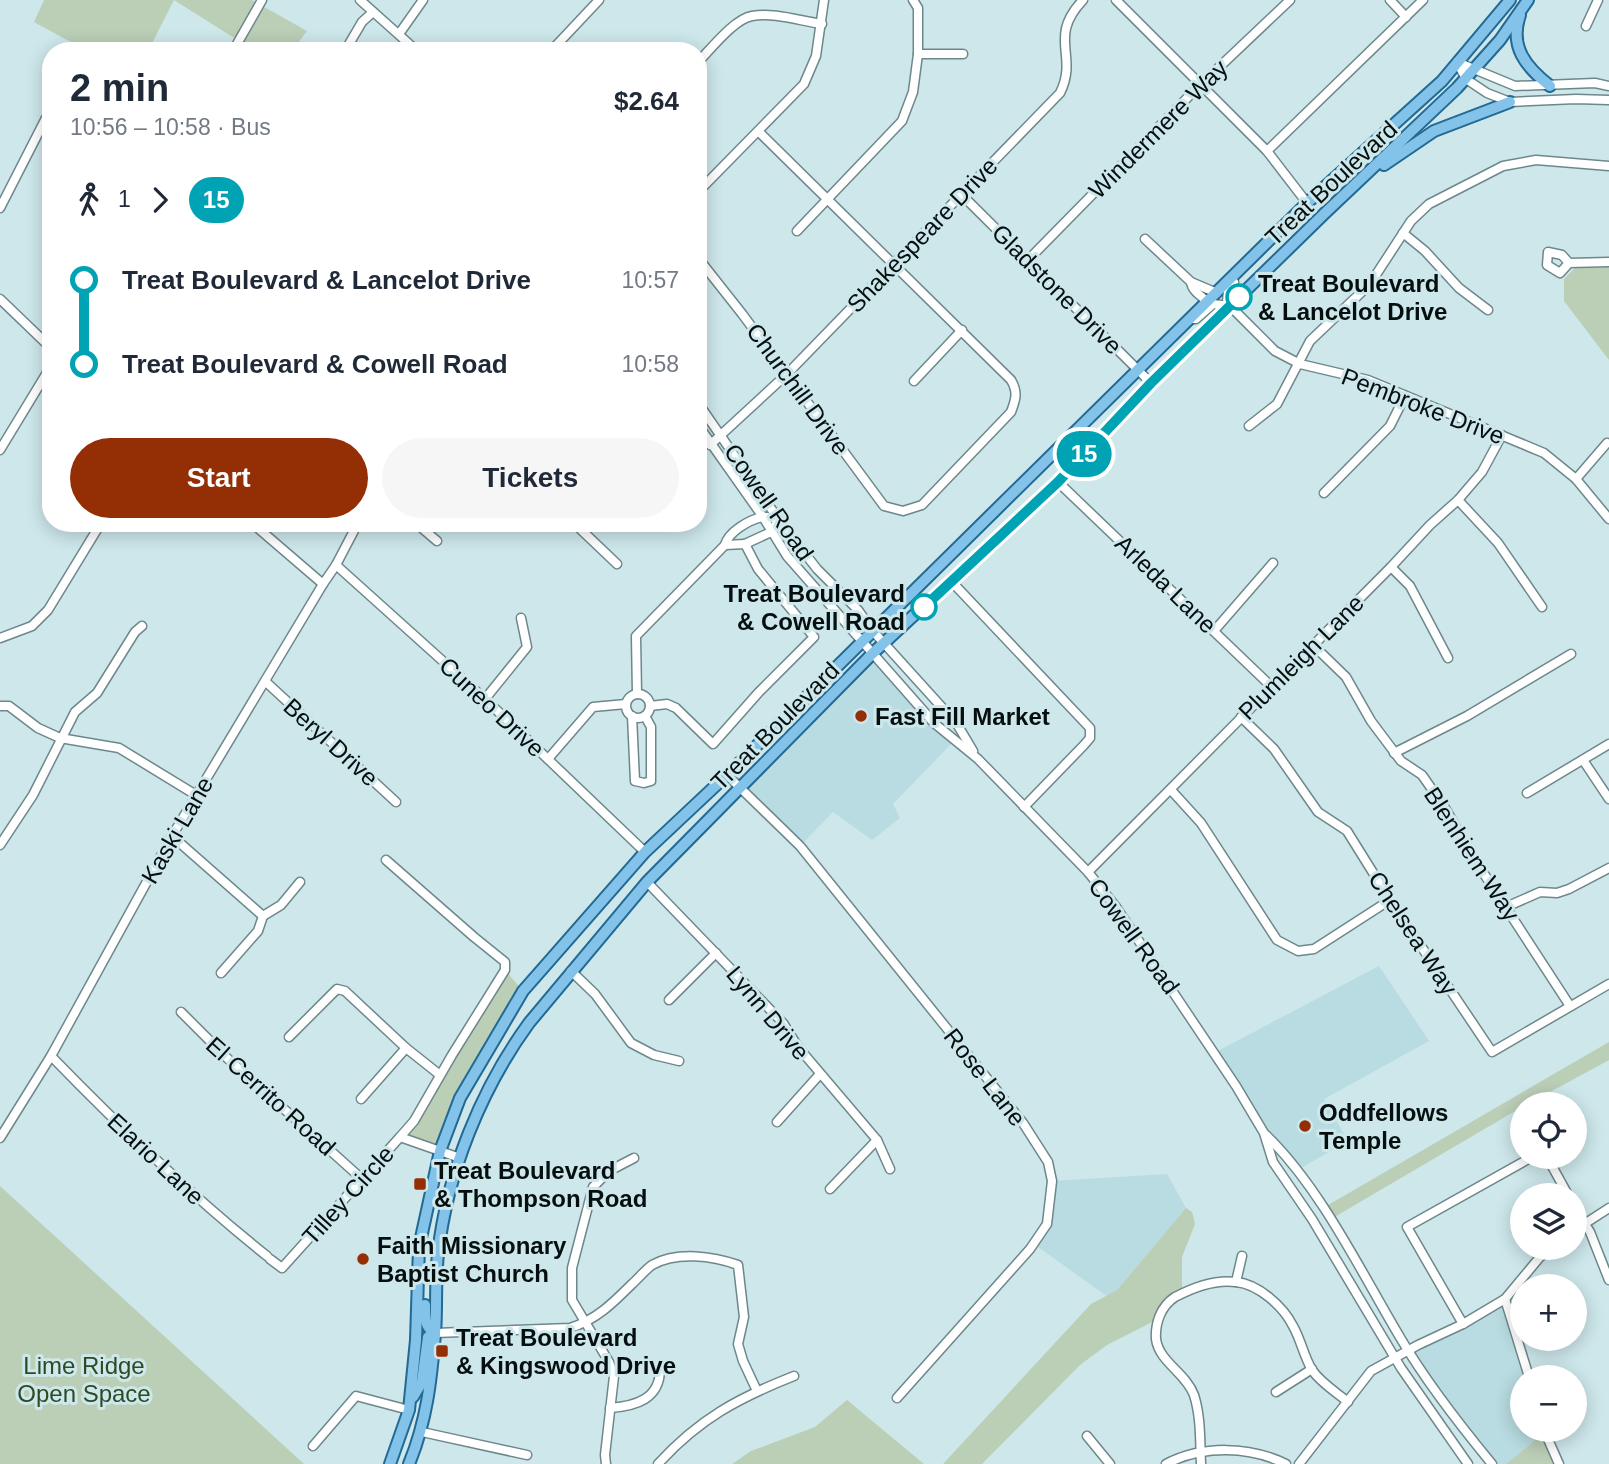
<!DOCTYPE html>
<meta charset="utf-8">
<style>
:root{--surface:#fff;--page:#f6f6f7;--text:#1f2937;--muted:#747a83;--accent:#942e05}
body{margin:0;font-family:Arial,sans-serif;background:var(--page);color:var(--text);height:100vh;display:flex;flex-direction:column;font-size:26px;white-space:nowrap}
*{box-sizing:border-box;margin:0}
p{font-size:23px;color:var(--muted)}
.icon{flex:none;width:38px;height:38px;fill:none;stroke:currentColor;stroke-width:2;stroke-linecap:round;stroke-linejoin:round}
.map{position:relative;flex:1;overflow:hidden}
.panel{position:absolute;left:42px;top:42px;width:665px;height:490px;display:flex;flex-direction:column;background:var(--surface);border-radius:28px;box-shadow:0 4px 18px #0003}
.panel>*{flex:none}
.badge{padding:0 14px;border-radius:23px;font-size:24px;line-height:46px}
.buttons{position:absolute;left:1510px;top:1092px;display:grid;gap:14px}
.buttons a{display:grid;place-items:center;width:77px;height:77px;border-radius:50%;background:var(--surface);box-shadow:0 4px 18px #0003;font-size:35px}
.map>.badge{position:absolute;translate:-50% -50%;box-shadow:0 0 0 4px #fff}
.legs{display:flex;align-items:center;gap:10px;height:77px;padding:0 28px;font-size:23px}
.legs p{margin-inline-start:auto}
.headline{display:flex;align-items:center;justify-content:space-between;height:119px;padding:0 28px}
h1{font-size:38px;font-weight:800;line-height:52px}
.cta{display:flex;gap:14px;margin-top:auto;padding:14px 28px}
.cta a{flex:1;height:80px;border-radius:42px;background:var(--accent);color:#fff;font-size:28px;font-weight:800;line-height:80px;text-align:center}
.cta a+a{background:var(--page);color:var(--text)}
ul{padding:0 28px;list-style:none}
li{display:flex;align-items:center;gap:24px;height:84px;font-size:26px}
li i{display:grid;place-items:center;width:10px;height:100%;margin:0 9px;background:currentColor}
li i::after{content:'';width:18px;height:18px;margin:-9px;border:5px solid;border-radius:50%;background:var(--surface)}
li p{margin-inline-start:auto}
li:first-child i{background:linear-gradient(#0000 50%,currentColor 0)}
li:last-child i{background:linear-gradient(currentColor 50%,#0000 0)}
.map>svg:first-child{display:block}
.built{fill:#b8dce1}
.green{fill:#bbceb6}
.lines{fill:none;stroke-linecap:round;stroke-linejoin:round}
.minor-casing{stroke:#6e878a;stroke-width:11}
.major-casing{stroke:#226993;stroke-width:14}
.minor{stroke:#fff;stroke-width:8}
.major{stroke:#83c2e9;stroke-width:10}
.line-1-casing{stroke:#fff;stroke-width:16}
.line-1{stroke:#00a3b4;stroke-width:10}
.stop-1-dot{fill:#fff;stroke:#00a3b4;stroke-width:3.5}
.poi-dot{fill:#942e05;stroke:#cde7eb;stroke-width:2.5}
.labels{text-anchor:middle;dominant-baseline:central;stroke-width:6;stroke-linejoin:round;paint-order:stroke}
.street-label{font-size:24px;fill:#060f10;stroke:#cde7eb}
.stop-label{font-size:24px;font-weight:bold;fill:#060f10;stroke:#cde7eb;text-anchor:start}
.poi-label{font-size:24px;font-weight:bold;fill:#060f10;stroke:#cde7eb;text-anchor:start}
.park-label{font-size:24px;fill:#2c4b24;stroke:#cde7eb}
</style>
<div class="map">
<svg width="1609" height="1464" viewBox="0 0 1609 1464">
<rect width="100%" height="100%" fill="#cde7eb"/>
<!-- built -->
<g class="built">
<polygon points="873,653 955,740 893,804 900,818 872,840 833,812 800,846 740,787"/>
<polygon points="1379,966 1429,1041 1324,1099 1348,1141 1296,1171 1264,1133 1214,1053"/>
<polygon points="1167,1174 1186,1208 1117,1290 1108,1297 1034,1244 1047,1224 1052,1181"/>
<polygon points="1505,1299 1529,1377 1522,1377 1522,1430 1544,1430 1544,1433 1506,1464 1492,1464 1408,1351"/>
</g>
<!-- green -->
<g class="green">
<polygon points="44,0 252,0 307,31 292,51 255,51 174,0 148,51 87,51 34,22"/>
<polygon points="1609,267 1609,360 1564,301 1564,279 1575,268"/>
<polygon points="505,970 523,991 460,1098 440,1151 400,1137"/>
<polygon points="1609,1042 1609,1060 1528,1104 1522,1104 1522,1107 1331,1219 1323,1208"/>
<polygon points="0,1186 304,1464 0,1464"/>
<polygon points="1186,1208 1192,1212 1195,1224 1182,1257 1182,1293 1158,1319 1107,1345 1080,1365 982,1464 943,1464 1091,1304 1117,1290"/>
<polygon points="847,1400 924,1464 732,1464 751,1451 815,1427"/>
<polygon points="1544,1433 1559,1464 1506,1464"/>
</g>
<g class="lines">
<!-- minor casing -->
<g class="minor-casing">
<g id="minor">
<polyline points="360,0 417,51"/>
<polyline points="1116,0 1267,151 1307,203"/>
<polyline points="1390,0 1406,17"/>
<polyline points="1586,26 1598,0"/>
<polyline points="399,34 423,0"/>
<polyline points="233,51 262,0"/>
<polyline points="345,51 362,22 373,12"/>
<polyline points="551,51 599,0"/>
<polyline points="918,54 963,54"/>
<path d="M698,62c13,-13 36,-43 54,-46 22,-4 48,5 70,8"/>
<polyline points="1457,62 1466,79 1487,93 1510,102 1576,99 1609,100"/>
<polyline points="1457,62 1515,86 1595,83 1609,86"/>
<polyline points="1267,151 1423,0"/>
<polyline points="698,192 804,84 816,56 824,0"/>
<polyline points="962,195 1151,383"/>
<polyline points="0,208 46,118"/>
<polyline points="797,231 902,121 913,92 918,54 918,8 913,0"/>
<polyline points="1403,233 1425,251 1459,288 1488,310"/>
<path d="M1145,239l46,43c1,9 10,14 17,20"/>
<path d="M698,258l45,57 141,191 19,5 19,-6 89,-93c5,-13 7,-20 0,-32l-252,-248"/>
<polyline points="1028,260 1194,91 1290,0"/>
<polyline points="1569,263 1562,255 1548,252 1547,265 1560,273 1569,263 1609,262"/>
<polyline points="1191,282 1217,293"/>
<polyline points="1234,282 1228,289 1227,303 1275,351 1300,364 1368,380 1544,453 1576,479 1609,519"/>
<polyline points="0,299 51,348"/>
<polyline points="1189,319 1196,319 1213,304 1229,306"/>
<polyline points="914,381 962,330"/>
<polyline points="698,403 779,520 817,569 858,610 872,630 957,724 973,751"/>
<polyline points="698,425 763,517 787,556 934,723 978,759 1088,872 1116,907 1236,1086 1264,1133 1273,1162 1312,1219 1401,1368 1468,1464"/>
<polyline points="1249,426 1277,404 1310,341 1370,284 1411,221 1429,204 1503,166 1536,160 1609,166"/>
<path d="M710,445l77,-71 273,-281c19,-38 -13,-55 23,-93"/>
<polyline points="0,450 51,366"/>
<polyline points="1576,479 1607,443"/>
<polyline points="1058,482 1272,687"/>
<polyline points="1324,493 1390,426 1405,396"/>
<polyline points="1458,500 1498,543 1542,607"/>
<polyline points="252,523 323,584"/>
<polyline points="416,523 437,541"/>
<polyline points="574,523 617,564"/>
<polyline points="336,565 485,699 645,852"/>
<polyline points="1391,567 1410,586 1448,658"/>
<polyline points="952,582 1090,728 1090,738 1084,745 1024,807"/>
<polyline points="1214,631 1273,563"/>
<polyline points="0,638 32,626 48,610 101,523"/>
<polyline points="1313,645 1346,677 1371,721 1401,761 1422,775 1445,808 1475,860 1570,1006"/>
<polyline points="266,682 396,802"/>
<path d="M637,694l-1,-58 89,-91c3,-13 24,-25 37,-28 5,-1 12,2 17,3l-8,12 -26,12"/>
<circle cx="638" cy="706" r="12"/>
<polyline points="485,699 527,647 521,618"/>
<polyline points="0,706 9,706 38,728 60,738 119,748 196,795"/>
<polyline points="650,706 667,704 676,708 713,744 759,692 814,637 758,569 745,544 725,545"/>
<polyline points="632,716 635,781 644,783 651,781 651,727 645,716"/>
<polyline points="1241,717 1274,749 1318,812 1347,831 1390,900 1492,1052 1609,984"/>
<polyline points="1394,753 1467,716 1571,654"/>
<polyline points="548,759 593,707 626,704"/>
<polyline points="1583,760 1609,799"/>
<polyline points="727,775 800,846 1023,1123 1048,1162 1052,1181 1047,1224 1030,1249 897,1398"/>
<polyline points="1171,790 1201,823 1277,940 1298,951 1314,949 1390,900"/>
<polyline points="1527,793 1609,744"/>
<polyline points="172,836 263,916"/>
<polyline points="0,845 33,795 75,712 97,693 135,632 142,626"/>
<polyline points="386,860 474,937 505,962 505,970 452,1055 414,1121 400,1137"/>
<polyline points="1088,872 1391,567 1430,525 1458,500 1482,472 1502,435"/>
<polyline points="647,882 783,1023 798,1047 877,1140 890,1169"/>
<polyline points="1506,907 1540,892 1557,893 1569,889 1609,868"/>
<polyline points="263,916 281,905 300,882"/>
<polyline points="571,971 595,994 631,1043 654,1055 679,1061"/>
<polyline points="221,973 258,931 263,916"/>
<polyline points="669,1000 716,953"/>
<polyline points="181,1012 227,1058 362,1179"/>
<polyline points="289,1037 337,989 345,991 406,1048 440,1075"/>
<path d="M51,1056c69,71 139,139 216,200"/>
<polyline points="361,1099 406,1048"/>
<polyline points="777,1122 820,1074"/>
<path d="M1266,1135c55,53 96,139 135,204 26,44 58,85 91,125"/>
<polyline points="0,1138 51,1056 172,836 323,584 336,565 358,523"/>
<polyline points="1547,1157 1568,1195"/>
<polyline points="830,1189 877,1140"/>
<polyline points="1575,1208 1590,1232 1609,1280"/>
<polyline points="1575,1230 1609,1208"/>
<polyline points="270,1259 282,1268 400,1137 460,1158"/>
<polyline points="1236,1282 1242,1256"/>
<polyline points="1505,1299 1529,1377"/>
<polyline points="1463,1324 1407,1227 1532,1157"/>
<path d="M435,1333l135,-5c26,-8 43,-25 62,-44 7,-6 13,-14 20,-19 25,-14 61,-9 86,0l6,52 -6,27 5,17 14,30"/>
<polyline points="1276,1392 1312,1369"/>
<path d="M610,1408c26,-2 50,-9 50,-39"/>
<polyline points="1544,1430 1559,1464"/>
<polyline points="422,1432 527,1455"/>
<polyline points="1087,1436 1110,1464"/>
<polyline points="313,1446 356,1396 409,1410"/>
<polyline points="606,1464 605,1455 614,1376 609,1362 572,1300 572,1268 593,1187 609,1171 634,1158"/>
<path d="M658,1464c41,-45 80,-66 136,-88"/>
<path d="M1166,1464c37,-19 83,-18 120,0"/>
<path d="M1201,1464c-1,-23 0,-47 -7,-69 -8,-22 -35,-33 -38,-56 -1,-16 5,-33 19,-42 17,-9 40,-18 61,-15 22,2 47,24 57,44 8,14 11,31 19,44 9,13 24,22 36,32"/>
<polyline points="1299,1464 1371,1371 1418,1345 1463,1324 1505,1299 1540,1257 1552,1248"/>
</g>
</g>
<!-- major casing -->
<g class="major-casing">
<g id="major">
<path d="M1520,15c-11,32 6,52 30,71"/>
<polyline points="1384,165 1434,131 1510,102"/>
<path d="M425,1305c0,11 -1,22 10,28"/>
<polyline points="413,1397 422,1382 428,1337 435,1333"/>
<polyline points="390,1464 409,1410 416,1340 419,1247 440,1151 460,1098 523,991 645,852 727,775 1307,203 1442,81 1510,0"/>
<path d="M409,1464c18,-44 22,-83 26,-130 2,-27 0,-54 3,-80 9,-81 43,-165 91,-231l118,-141 226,-229 185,-171 93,-99 174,-170 132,-125 43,-48 28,-40"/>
</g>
</g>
<!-- minor -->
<use href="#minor" class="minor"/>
<!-- major -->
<use href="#major" class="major"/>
</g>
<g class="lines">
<!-- line-1 casing -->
<g class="line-1-casing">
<polyline id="line-1" points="924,607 1058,482 1151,383 1239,297"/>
</g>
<!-- line-1 -->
<use href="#line-1" class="line-1"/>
</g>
<!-- markers -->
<g class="stop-1-dot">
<circle cx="1239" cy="297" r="12"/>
<circle cx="924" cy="607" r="12"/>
</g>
<g class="poi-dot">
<circle cx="861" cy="716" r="7"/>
<circle cx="1305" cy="1126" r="7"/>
<rect x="413" y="1177" width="14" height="14" rx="3.5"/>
<circle cx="363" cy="1259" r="7"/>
<rect x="435" y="1344" width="14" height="14" rx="3.5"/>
</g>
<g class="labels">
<!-- street labels -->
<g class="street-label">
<text transform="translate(1158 129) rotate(-45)">Windermere Way</text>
<text transform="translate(1331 183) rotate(-43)">Treat Boulevard</text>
<text transform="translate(922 235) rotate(-46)">Shakespeare Drive</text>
<text transform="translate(1057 289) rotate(45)">Gladstone Drive</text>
<text transform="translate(798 389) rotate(54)">Churchill Drive</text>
<text transform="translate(1423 406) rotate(21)">Pembroke Drive</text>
<text transform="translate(769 502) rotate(55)">Cowell Road</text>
<text transform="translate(1166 584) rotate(44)">Arleda Lane</text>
<text transform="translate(1301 657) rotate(-45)">Plumleigh Lane</text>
<text transform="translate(492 707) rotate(43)">Cuneo Drive</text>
<text transform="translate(775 726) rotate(-45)">Treat Boulevard</text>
<text transform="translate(331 742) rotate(42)">Beryl Drive</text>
<text transform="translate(177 830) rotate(-60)">Kaski Lane</text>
<text transform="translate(1472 854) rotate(57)">Blenhiem Way</text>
<text transform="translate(1413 933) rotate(57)">Chelsea Way</text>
<text transform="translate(1134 936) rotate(54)">Cowell Road</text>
<text transform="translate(768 1013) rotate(50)">Lynn Drive</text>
<text transform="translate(985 1077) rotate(52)">Rose Lane</text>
<text transform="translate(271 1096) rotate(42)">El Cerrito Road</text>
<text transform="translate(156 1159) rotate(43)">Elario Lane</text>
<text transform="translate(348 1195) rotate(-48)">Tilley Circle</text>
</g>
<!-- stop labels -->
<g class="stop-label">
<text x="1258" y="283">Treat Boulevard<tspan x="1258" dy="28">&amp; Lancelot Drive</tspan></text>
<text x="905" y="593" text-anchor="end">Treat Boulevard<tspan x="905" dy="28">&amp; Cowell Road</tspan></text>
</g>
<!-- poi labels -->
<g class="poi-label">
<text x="875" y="716">Fast Fill Market</text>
<text x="1319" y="1112">Oddfellows<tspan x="1319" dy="28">Temple</tspan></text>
<text x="434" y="1170">Treat Boulevard<tspan x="434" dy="28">&amp; Thompson Road</tspan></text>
<text x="377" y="1245">Faith Missionary<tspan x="377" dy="28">Baptist Church</tspan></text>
<text x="456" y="1337">Treat Boulevard<tspan x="456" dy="28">&amp; Kingswood Drive</tspan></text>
</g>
<!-- park labels -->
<g class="park-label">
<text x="84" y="1365">Lime Ridge<tspan x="84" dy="28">Open Space</tspan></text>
</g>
</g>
</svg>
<div class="buttons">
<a><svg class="icon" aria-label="locate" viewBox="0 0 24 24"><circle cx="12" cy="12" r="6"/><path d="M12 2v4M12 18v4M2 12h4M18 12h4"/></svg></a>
<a><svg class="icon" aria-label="layers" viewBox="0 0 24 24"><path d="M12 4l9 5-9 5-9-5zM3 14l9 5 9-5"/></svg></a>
<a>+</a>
<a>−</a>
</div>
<b class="badge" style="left:1084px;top:454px;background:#00a3b4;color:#fff">15</b>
<section class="panel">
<div class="headline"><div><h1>2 min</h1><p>10:56 – 10:58 · Bus</p></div><b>$2.64</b></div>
<div class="legs"><svg class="icon" aria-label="walk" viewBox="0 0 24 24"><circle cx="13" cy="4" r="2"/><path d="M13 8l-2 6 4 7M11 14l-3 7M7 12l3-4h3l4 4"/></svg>1<svg class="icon" aria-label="forward" viewBox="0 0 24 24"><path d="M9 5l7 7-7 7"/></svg><b class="badge" style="background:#00a3b4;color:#fff">15</b></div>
<ul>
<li><i style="color:#00a3b4"></i><b>Treat Boulevard &amp; Lancelot Drive</b><p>10:57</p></li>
<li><i style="color:#00a3b4"></i><b>Treat Boulevard &amp; Cowell Road</b><p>10:58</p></li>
</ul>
<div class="cta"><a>Start</a><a>Tickets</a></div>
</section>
</div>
